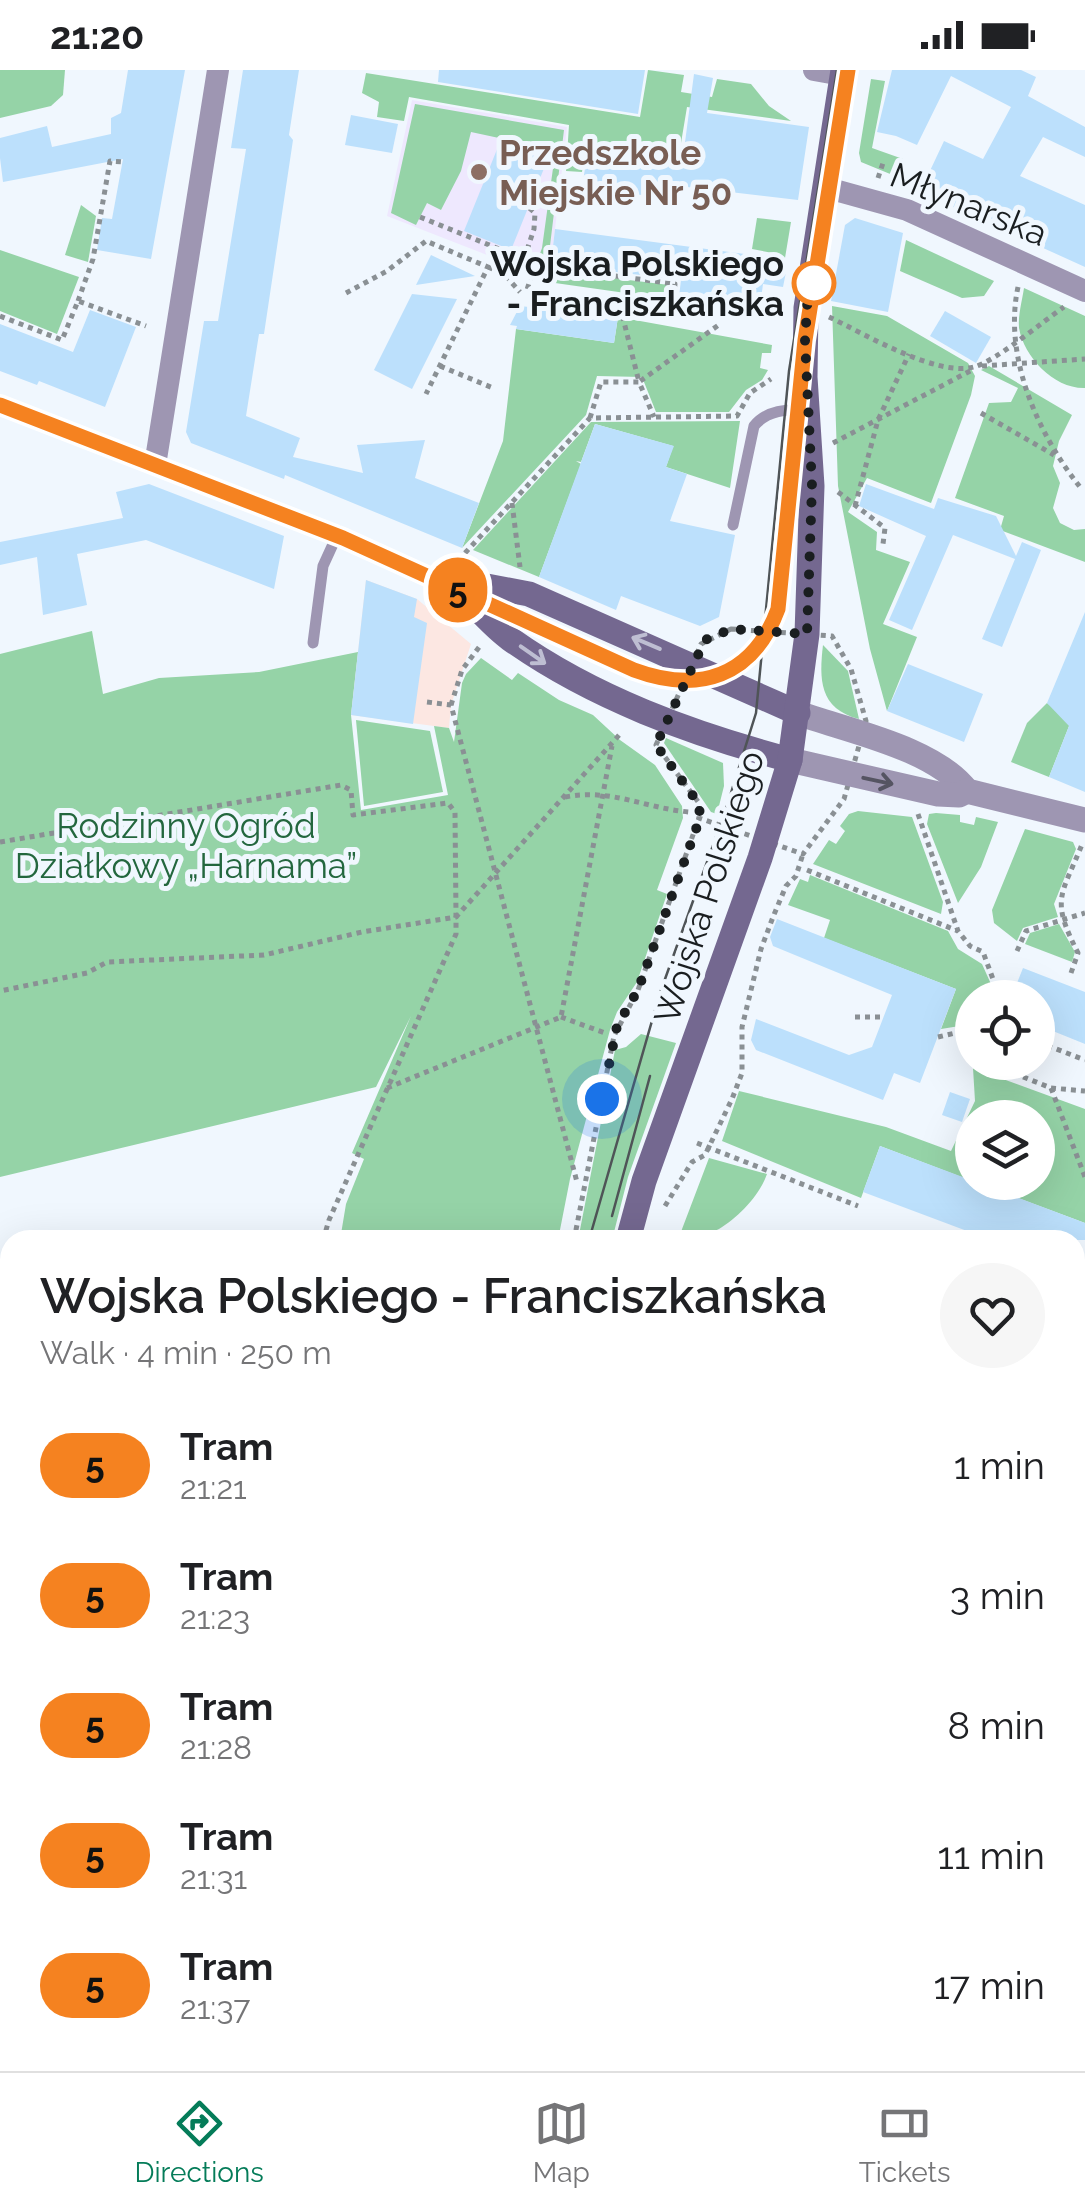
<!DOCTYPE html>
<meta charset="utf-8">
<style>
:root{--surface:#fff;--page:#f6f6f6;--text:#202124;--muted:#757577;--line:#e0e0e0;--accent:#057c59}
body{margin:0;font-family:Raleway,sans-serif;background:var(--page);color:var(--text);height:100vh;display:flex;flex-direction:column;font-size:38px;white-space:nowrap}
*{box-sizing:border-box;margin:0}
p{font-size:32px;color:var(--muted)}
.icon{flex:none;width:55px;height:55px;fill:none;stroke:currentColor;stroke-width:2;stroke-linecap:round;stroke-linejoin:round}
.map{position:relative;flex:1;overflow:hidden}
.drawer{position:absolute;left:0px;top:1160px;width:1085px;height:842px;display:flex;flex-direction:column;background:var(--surface);border-radius:30px 30px 0 0;box-shadow:0 10px 40px #0002}
.drawer>*{flex:none}
.badge{padding:0 20px;border-radius:32px;font-size:35px;line-height:65px}
.buttons{position:absolute;left:955px;top:910px;display:grid;gap:20px}
.buttons a{display:grid;place-items:center;width:100px;height:100px;border-radius:50%;background:var(--surface);box-shadow:0 10px 40px #0002;font-size:50px}
.you{position:absolute;width:50px;height:50px;margin:-25px;border:8px solid #fff;border-radius:50%;background:#1a73e8;box-shadow:0 0 0 15px #1a73e833}
.map>.badge{position:absolute;translate:-50% -50%;box-shadow:0 0 0 5px #fff}
.round{display:grid;place-items:center;flex:none;width:105px;height:105px;border-radius:52px;background:var(--page)}
.overview{display:flex;align-items:center;justify-content:space-between;height:170px;padding:0 40px}
h1{font-size:48px;font-weight:600;line-height:75px}
ul{padding:0;list-style:none}
li{display:flex;align-items:center;gap:30px;height:130px;padding:0 40px}
li div{flex:1}
li b{display:block;font-size:38px}
li em{font-style:normal}
li .badge{min-width:110px;font-weight:700;text-align:center}
.status{display:flex;justify-content:space-between;align-items:center;height:70px;padding:0 50px;background:var(--surface);direction:ltr}
.status svg{height:28px;fill:currentColor}
.dock{display:flex;justify-content:space-around;align-items:center;height:140px;border-top:2px solid var(--line);background:var(--surface);font-size:28px;color:var(--muted)}
.dock a{display:grid;justify-items:center;gap:5px}
.dock .current{color:var(--accent)}
.map>svg:first-child{display:block}
.commercial{fill:#fce7e2}
.education{fill:#eee8fe}
.green{fill:#95d3a7}
.building{fill:#bce0fc}
.lines{fill:none;stroke-linecap:round;stroke-linejoin:round}
.path{stroke:#8a9094;stroke-width:5;stroke-dasharray:5 5;stroke-linecap:butt}
.service{stroke:#9e96b2;stroke-width:11}
.minor{stroke:#9e96b2;stroke-width:22}
.tertiary{stroke:#9e96b2;stroke-width:25}
.secondary{stroke:#746890;stroke-width:25}
.tram{stroke:#4f5457;stroke-width:2.5}
.oneway{stroke:#bebed2}
.oneway2{stroke:#555462}
.line-casing{stroke:#fff;stroke-width:22}
.line{stroke:#f58220;stroke-width:15}
.walk{stroke:#1a1e20;stroke-width:10;stroke-dasharray:0 18}
.education-dot{fill:#8d6e63;stroke:#f0f7fe;stroke-width:4}
.stop-dot{fill:#fff;stroke:#f58220;stroke-width:5}
.labels{text-anchor:middle;dominant-baseline:central;stroke-width:10;stroke-linejoin:round;paint-order:stroke}
.education-label{font-size:35px;font-weight:bold;fill:#785e54;stroke:#f0f7fe;text-anchor:start}
.street-label{font-size:35px;fill:#1a1e20;stroke:#f0f7fe}
.stop-label{font-size:35px;font-weight:bold;fill:#1a1e20;stroke:#f0f7fe;text-anchor:end}
.park-label{font-size:35px;fill:#23673e;stroke:#f0f7fe}
</style>
<div class="status"><b>21:20</b><svg viewBox="0 0 49 12"><path d="M0 12V9h3v3zM5 12V6h3v6zM10 12V3h3v9zM15 12V0h3v12zM26 1h20v11H26zM47 4h2v5h-2z"/></svg></div>
<div class="map">
<svg width="1085" height="2001" viewBox="0 0 1085 2001">
<rect width="100%" height="100%" fill="#f0f7fe"/>
<!-- commercial -->
<g class="commercial">
<polygon points="366,510 417,529 471,574 451,635 449,658 351,645"/>
<polygon points="56,1992 218,1992 270,2001 55,2001"/>
</g>
<!-- education -->
<polygon class="education" points="412,30 567,57 552,185 541,206 387,146"/>
<!-- green -->
<g class="green">
<polygon points="0,0 65,0 63,25 51,36 0,48"/>
<polygon points="648,0 684,5 681,22 712,27 717,9 751,14 769,36 791,51 687,37 678,91 585,81 582,102 566,101 569,55 409,27 404,51 377,47 379,32 362,23 366,3 640,47"/>
<polygon points="871,9 885,11 872,78 903,89 895,106 861,92 859,83"/>
<polygon points="415,34 564,60 549,184 545,194 536,195 542,178 554,91 499,68 471,62 461,101 441,140 427,133 416,155 391,143"/>
<polygon points="81,135 96,146 88,192 65,185"/>
<polygon points="757,148 791,152 784,194 777,192 778,184 752,179"/>
<polygon points="906,170 994,211 984,226 962,228 900,201"/>
<polygon points="0,180 79,207 57,264 0,241"/>
<polygon points="548,200 669,215 668,229 548,212 544,209"/>
<path d="M1024,218l61,28v72c-31,1 -61,-31 -66,-60 -1,-13 3,-27 5,-40z"/>
<polygon points="832,236 887,246 968,293 975,306 971,325 931,433 867,408 848,442 877,462 876,480 910,492 883,554 917,567 887,641 870,579 838,416"/>
<polygon points="618,247 772,275 771,283 762,283 760,298 768,300 762,310 746,320 729,342 656,342 642,307 597,306 586,345 462,478 503,371 516,259 614,273"/>
<polygon points="989,296 1072,345 1059,371 1053,396 1060,413 1053,438 1060,453 1074,460 1085,459 1085,492 1000,460 1004,446 955,428 989,333 1011,332 1018,318 981,300"/>
<polygon points="740,351 730,418 666,397 673,376 595,354 581,392 576,391 581,394 539,507 473,480 591,352"/>
<polygon points="92,561 103,624 159,608 259,602 358,582 351,645 361,740 448,725 434,656 449,658 454,672 462,613 466,604 481,588 512,610 518,603 559,630 593,645 620,670 655,695 682,736 683,748 657,820 667,824 637,912 617,942 610,960 570,1109 558,1170 340,1170 346,1134 364,1089 352,1083 411,946 376,1017 0,1107 0,584"/>
<path d="M823,575l25,26 11,48c-40,-10 -40,-40 -36,-74z"/>
<polygon points="1047,633 1071,651 1049,707 1011,692 1027,653"/>
<polygon points="356,650 430,661 443,722 364,736"/>
<polygon points="666,668 723,693 724,716 717,744 711,742 664,673"/>
<polygon points="858,741 912,747 943,832 941,844 813,794 829,770 836,774 845,761 840,756 849,744"/>
<polygon points="936,743 960,745 960,752 974,755 976,747 998,752 981,797 958,833 927,754 929,744"/>
<polygon points="1025,759 1073,772 1076,779 1054,834 1058,847 1023,858 1017,871 994,853 992,840"/>
<polygon points="810,805 948,861 958,879 982,894 995,923 990,927 972,928 972,954 941,959 956,919 824,868 830,850 788,835 800,809 808,812"/>
<polygon points="1059,854 1075,882 1072,892 1025,874 1030,863"/>
<polygon points="641,964 676,973 628,1107 612,1170 578,1170 615,980 626,977"/>
<polygon points="973,998 1085,1039 1085,1153 978,1113 1038,1112 1038,1048 972,1048 972,1111 880,1076 861,1128 722,1071 739,1021 886,1057 951,1081 975,1031"/>
<path d="M709,1088l58,16c-7,21 -29,44 -48,55 -11,6 -27,6 -40,8z"/>
<polygon points="1085,1322 1085,1461 1075,1479 1075,1346 1080,1326"/>
<polygon points="10,1337 10,1977 0,1987 0,1339"/>
</g>
<!-- building -->
<g class="building">
<polygon points="128,0 185,0 151,189 97,180 102,148 112,149 123,89 3,112 0,88 0,68 47,56 52,77 111,64 111,48 121,43"/>
<polygon points="243,0 299,0 289,65 293,70 264,264 259,264 246,346 300,368 293,387 363,403 357,375 425,370 415,408 479,433 462,478 285,405 284,409 191,373 186,362 204,251 218,251 246,79 231,78"/>
<polygon points="439,0 645,0 638,44 438,12"/>
<polygon points="892,0 1021,0 1036,7 1028,26 1085,57 1085,87 1043,67 1020,106 1085,135 1085,197 920,122 944,71 983,89 1011,37 951,6 917,75 896,66 877,62"/>
<polygon points="694,4 713,8 707,43 809,57 798,130 653,113 652,126 582,119 587,84 682,95"/>
<polygon points="351,45 398,54 392,83 345,75"/>
<polygon points="500,72 547,91 511,180 464,161"/>
<polygon points="855,148 903,163 888,242 831,231 845,155"/>
<polygon points="555,159 775,188 774,195 787,197 783,217 763,214 760,237 679,227 681,210 551,194"/>
<polygon points="431,185 475,206 416,215"/>
<polygon points="412,224 457,229 412,319 374,300"/>
<polygon points="520,236 618,247 614,273 516,259 517,256 510,255"/>
<polygon points="90,240 136,257 105,337 39,311 37,315 0,301 0,254 73,282"/>
<polygon points="945,241 991,267 976,293 930,266"/>
<polygon points="595,354 674,376 666,397 687,404 670,451 735,465 719,547 700,556 621,526 616,540 539,507"/>
<polygon points="149,414 284,466 274,519 146,470 77,484 87,535 43,545 37,487 0,495 0,472 123,448 116,422"/>
<polygon points="866,414 934,439 938,428 996,446 1016,486 1022,472 1041,480 1002,577 982,569 1015,489 953,465 912,560 889,550 926,466 859,436"/>
<polygon points="366,510 417,529 414,547 427,553 413,654 351,645"/>
<polygon points="1085,542 1085,722 1049,707 1069,656 1047,633"/>
<polygon points="908,594 983,624 964,672 887,641"/>
<polygon points="777,849 956,919 920,1013 894,1003 883,1030 756,980 751,970 756,949 849,985 872,977 892,925 773,876 770,867"/>
<polygon points="1023,898 1085,922 1085,974 1038,955 1038,928 1011,928"/>
<polygon points="950,1022 970,1029 962,1052 942,1045"/>
<polygon points="880,1076 1085,1153 1085,1170 991,1170 863,1122"/>
</g>
<g class="lines">
<!-- path -->
<g class="path">
<polyline points="878,108 884,90"/>
<polyline points="420,147 524,189 532,204 526,223"/>
<polyline points="524,189 534,159 535,143 528,137"/>
<polyline points="488,197 504,204 520,222"/>
<polyline points="556,198 675,214 672,243"/>
<path d="M1018,217c-15,70 20,147 62,200"/>
<polyline points="346,223 387,201 426,171 488,197 426,324"/>
<polyline points="78,231 93,189 110,91 123,92"/>
<polyline points="620,236 639,312 720,254"/>
<polyline points="0,246 62,270 78,231 146,256"/>
<path d="M829,247c36,17 107,60 145,50 22,-6 68,-45 90,-60"/>
<polyline points="440,296 493,318"/>
<polyline points="982,296 1085,289"/>
<polyline points="981,343 1054,385"/>
<polyline points="590,348 601,312 639,312 654,347"/>
<polyline points="833,373 972,300"/>
<polyline points="838,422 885,458 883,474"/>
<polyline points="512,433 520,497"/>
<polyline points="855,436 878,350 909,284"/>
<polyline points="465,483 590,348 737,346 750,323 771,309"/>
<polygon points="731,559 832,566 851,599 866,651 844,729 803,784 699,748 699,733 656,675 701,574"/>
<polyline points="427,632 451,635 577,1112"/>
<polyline points="451,635 462,600 480,576"/>
<path d="M565,727c46,-9 79,11 124,15"/>
<polyline points="918,744 958,861 970,876 983,882 1000,928"/>
<polyline points="0,772 341,715 351,720 353,745 448,733 455,742 456,847 362,862 264,885 107,892 87,903 0,921"/>
<polyline points="807,800 958,861"/>
<polyline points="1017,881 1026,861 1085,843"/>
<path d="M1071,903l7,-20c-28,-55 -17,-56 5,-111"/>
<polyline points="561,947 605,963"/>
<polyline points="855,947 883,947"/>
<polyline points="938,967 972,959"/>
<polyline points="1038,972 1085,990"/>
<polyline points="986,992 1051,1018 1085,1021"/>
<polyline points="387,1018 561,947 612,676"/>
<polyline points="1051,1018 1085,1107"/>
<polyline points="697,1073 858,1136"/>
<polyline points="665,1136 692,1092 705,1085 732,1029 742,1003 742,957 761,879 773,847 786,816 796,806 803,784"/>
<polyline points="323,1170 329,1150 456,864 456,847 621,663"/>
<polyline points="574,1170 614,966 638,920 699,748"/>
<polyline points="1075,1317 1078,1306"/>
<polyline points="1075,1390 1085,1386"/>
<polyline points="1075,1493 1085,1475"/>
<polyline points="1075,1539 1085,1545"/>
<polyline points="1075,1934 1085,1939"/>
<polyline points="0,1961 10,1959"/>
<polyline points="0,1997 10,1988"/>
<polyline points="18,2001 21,1992"/>
<polyline points="362,2001 363,1992"/>
<polyline points="510,2001 512,2001"/>
<polyline points="560,2001 564,1992"/>
<polyline points="706,2001 708,1992"/>
</g>
<!-- service -->
<g class="service">
<path d="M733,455l21,-99c13,-16 33,-17 53,-16"/>
<polyline points="313,573 323,496 339,461"/>
</g>
<!-- minor -->
<g class="minor">
<polyline points="814,0 842,5"/>
<polyline points="824,117 907,140 1085,221"/>
<polyline points="156,389 218,0"/>
<polyline points="1075,1611 1085,1617"/>
<polyline points="1075,1716 1085,1698"/>
<polyline points="889,1992 931,2001"/>
<polyline points="481,2001 483,1992"/>
</g>
<!-- tertiary -->
<g class="tertiary">
<path d="M798,643c50,18 137,35 169,78"/>
<polyline points="790,690 938,724 959,725 967,721 1085,750"/>
</g>
<!-- secondary -->
<g class="secondary">
<path d="M442,507c26,17 43,44 68,62 83,59 182,95 280,121"/>
<polyline points="450,509 529,524 798,643"/>
<polyline points="628,1170 644,1111 760,788 790,690 807,564 812,416 805,307 806,238 843,0"/>
<polyline points="396,2001 398,1992"/>
</g>
<!-- tram -->
<g class="tram">
<polyline points="612,1146 650,1006"/>
<polyline points="589,1170 660,923 725,742 756,643 789,301 837,0"/>
<polyline points="442,2001 443,1992"/>
<polyline points="461,2001 463,1992"/>
</g>
</g>
<!-- one-way arrows -->
<defs><path id="oneway-shaft" d="M-6 0H5M1.5-3L5.5 0L1.5 3" fill="none" stroke-width="1.6" stroke-linecap="round" stroke-linejoin="round" transform="scale(2.5)"/></defs>
<g class="oneway">
<use href="#oneway-shaft" transform="translate(646 573) rotate(-157)"/>
<use href="#oneway-shaft" transform="translate(533 585) rotate(35)"/>
</g>
<use class="oneway2" href="#oneway-shaft" transform="translate(878 711) rotate(12)"/>
<g class="lines">
<!-- line casing -->
<g class="line-casing">
<path id="line" d="M0,335l343,133 291,132c65,24 119,7 144,-61l27,-269 43,-270"/>
</g>
<!-- line -->
<use href="#line" class="line"/>
<!-- walk -->
<polyline class="walk" points="602,1029 617,956 638,920 700,748 699,734 656,675 705,570 731,559 807,564 812,416 805,270 809,206 814,213"/>
</g>
<!-- markers -->
<circle class="education-dot" cx="479" cy="102" r="10"/>
<circle class="stop-dot" cx="814" cy="213" r="20"/>
<g class="labels">
<!-- education labels -->
<g class="education-label">
<text x="499" y="82">Przedszkole<tspan x="499" dy="40">Miejskie Nr 50</tspan></text>
</g>
<!-- street labels -->
<g class="street-label">
<text transform="translate(969 134) rotate(22)">Młynarska</text>
<text transform="translate(709 817) rotate(-72)">Wojska Polskiego</text>
</g>
<!-- stop labels -->
<g class="stop-label">
<text x="784" y="193">Wojska Polskiego<tspan x="784" dy="40">- Franciszkańska</tspan></text>
</g>
<!-- park labels -->
<g class="park-label">
<text x="186" y="755">Rodzinny Ogród<tspan x="186" dy="40">Działkowy „Harnama”</tspan></text>
</g>
</g>
</svg>
<div class="buttons">
<a><svg class="icon" aria-label="locate" viewBox="0 0 24 24"><circle cx="12" cy="12" r="6"/><path d="M12 2v4M12 18v4M2 12h4M18 12h4"/></svg></a>
<a><svg class="icon" aria-label="layers" viewBox="0 0 24 24"><path d="M12 4l9 5-9 5-9-5zM3 14l9 5 9-5"/></svg></a>
</div>
<div class="you" style="left:602px;top:1029px"></div>
<b class="badge" style="left:458px;top:520px;background:#f58220;color:#111">5</b>
<section class="drawer">
<div class="overview"><div><h1>Wojska Polskiego - Franciszkańska</h1><p>Walk · 4 min · 250 m</p></div><a class="round"><svg class="icon" aria-label="heart" viewBox="0 0 24 24"><path d="M12 20l-8-8c-3-5 5-10 8-4 3-6 11-1 8 4z"/></svg></a></div>
<ul>
<li><span class="badge" style="background:#f58220;color:#111">5</span><div><b>Tram</b><p>21:21</p></div><em>1 min</em></li>
<li><span class="badge" style="background:#f58220;color:#111">5</span><div><b>Tram</b><p>21:23</p></div><em>3 min</em></li>
<li><span class="badge" style="background:#f58220;color:#111">5</span><div><b>Tram</b><p>21:28</p></div><em>8 min</em></li>
<li><span class="badge" style="background:#f58220;color:#111">5</span><div><b>Tram</b><p>21:31</p></div><em>11 min</em></li>
<li><span class="badge" style="background:#f58220;color:#111">5</span><div><b>Tram</b><p>21:37</p></div><em>17 min</em></li>
</ul>
</section>
</div>
<nav class="dock">
<a class="current"><svg class="icon" aria-label="directions" viewBox="0 0 24 24"><path d="M12 3l9 9-9 9-9-9zM9 14v-3h6M13 9l2 2-2 2"/></svg>Directions</a>
<a><svg class="icon" aria-label="map" viewBox="0 0 24 24"><path d="M3 6l6-2 6 2 6-2v14l-6 2-6-2-6 2zM9 4v14M15 6v14"/></svg>Map</a>
<a><svg class="icon" aria-label="tickets" viewBox="0 0 24 24"><path d="M3 7h18v10H3zM15 7v10"/></svg>Tickets</a>
</nav>
